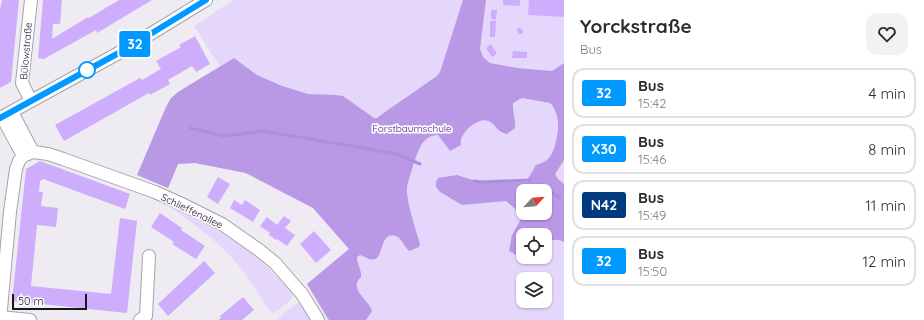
<!DOCTYPE html>
<meta charset="utf-8">
<style>
:root{--surface:#fff;--page:#f2f2f3;--text:#2b2b33;--muted:#7c7c81;--line:#e1e1e2}
body{margin:0;font-family:Quicksand,sans-serif;background:var(--page);color:var(--text);height:100vh;display:flex;flex-direction:column;font-size:15px;white-space:nowrap}
*{box-sizing:border-box;margin:0}
p{font-size:13px;color:var(--muted)}
.icon{flex:none;width:22px;height:22px;fill:none;stroke:currentColor;stroke-width:2;stroke-linecap:round;stroke-linejoin:round}
.map{position:relative;flex:1;overflow:hidden}
.drawer{display:flex;flex-direction:column;background:var(--surface);width:360px}
.drawer>*{flex:none}
.badge{padding:0 8px;border-radius:3px;font-size:14px;line-height:26px}
.needle{width:26px;rotate:64deg}
.fabs{position:absolute;left:516px;top:184px;display:grid;gap:8px}
.fabs a{display:grid;place-items:center;width:36px;height:36px;border-radius:8px;background:var(--surface);box-shadow:0 1px 3px #0004;font-size:20px}
.scale{position:absolute;left:12px;bottom:10px;width:75px;box-sizing:border-box;padding-left:4px;border:2px solid #181719;border-top:0;font-size:11px;line-height:14px;white-space:nowrap;color:#181719;-webkit-text-stroke:3px #fcfafe;paint-order:stroke}
.map>.badge{position:absolute;translate:-50% -50%;box-shadow:0 0 0 2px #fff}
.round{display:grid;place-items:center;flex:none;width:42px;height:42px;border-radius:12px;background:var(--page)}
.headline{display:flex;align-items:center;justify-content:space-between;height:68px;padding:0 16px}
h1{font-size:19px;font-weight:700;line-height:30px}
ul{padding:0;list-style:none}
li{display:flex;align-items:center;gap:12px;height:50px;margin:0 8px 6px;padding:0 8px;border:2px solid var(--line);border-radius:12px}
li div{flex:1}
li b{display:block;font-size:15px}
li em{font-style:normal}
li .badge{min-width:44px;font-weight:700;text-align:center}
main{display:flex;flex:1;min-height:0}
.map>svg:first-child{display:block}
.green{fill:#e5d7fb;fill-rule:evenodd}
.forest{fill:#b998e6;fill-rule:evenodd}
.lines{fill:none;stroke-linecap:round;stroke-linejoin:round}
.stream{stroke:#ae8ddb;stroke-width:3}
.building{fill:#cfadfd}
.minor-casing{stroke:#a5a3a8;stroke-width:14}
.minor{stroke:#fff;stroke-width:12}
.line-casing{stroke:#fff;stroke-width:9}
.line{stroke:#09f;stroke-width:6}
.stop-dot{fill:#fff;stroke:#09f;stroke-width:2}
.labels{text-anchor:middle;dominant-baseline:central;stroke-width:3.5;stroke-linejoin:round;paint-order:stroke}
.street-label{font-size:10px;fill:#181719;stroke:#fcfafe}
.park-label{font-size:10px;fill:#4f217b;stroke:#fcfafe}
</style>
<main>
<div class="map">
<svg width="564" height="320" viewBox="0 0 564 320">
<rect width="100%" height="100%" fill="#eeecf2"/>
<!-- green -->
<g class="green">
<path d="M233,0h331v320h-237l-20,-36 42,-35 -36,-41 -68,-35 -50,-10 -17,1 -10,24 -31,-13 29,-68c11,-19 36,-29 54,-40l-26,-41zM523,191h22v22h-22zM523,235h22v22h-22zM523,279h22v22h-22z"/>
<path d="M171,205c23,12 47,24 69,39 19,14 36,31 52,48l1,4 -2,4 -17,13 -4,-2c-11,-15 -19,-32 -32,-46 -19,-23 -44,-41 -68,-58l-1,-1z"/>
<polygon points="298,303 301,303 312,320 277,320 286,311"/>
</g>
<!-- forest -->
<path class="forest" d="M463,0h23l-6,49 3,8 7,6 27,5 35,3 12,-8v97l-9,14 3,5 6,5v58c-7,-4 -12,-2 -19,1v-8h-22v20h-7l-7,-4 3,-16 9,-16c-2,-8 -9,-13 -15,-18l-44,4 -22,-13 -4,-5v-5l2,-4 19,-3 22,7h47l10,-17c6,-2 12,-4 15,-10 4,-5 8,-25 7,-31 0,-7 -3,-17 -8,-21l-28,-5 -9,5c-1,9 3,16 2,25l-8,6c-9,-1 -11,-9 -18,-13 -11,-5 -31,13 -28,24l-11,6 -12,-16c-18,0 -21,21 -26,34 -2,8 -6,16 -5,24 2,17 8,34 13,51l-1,3 -10,4c-4,-4 -8,-13 -13,-15 -16,-5 -12,20 -21,23 -6,2 -10,-3 -15,-4l-3,2c0,8 5,13 4,20 -13,12 7,22 11,34l-6,9h-37l-22,-36 42,-35 -36,-41 -67,-35 -51,-10 -17,1 -10,24 -31,-13 29,-68 5,-9 7,-6 56,-34 23,17 25,11 26,8 27,1 8,1 31,22h3l8,-6 52,-36 3,-4zM523,191h22v22h-22z"/>
<g class="lines">
<!-- stream -->
<g class="stream">
<polyline points="190,128 224,136 264,131 397,154 420,164"/>
<polyline points="474,181 481,182 531,180"/>
<polyline points="540,184 560,198"/>
</g>
</g>
<!-- building -->
<g class="building">
<polygon points="2,0 19,0 11,82 0,88 0,9"/>
<polygon points="43,0 62,0 60,24 53,24 52,39 88,17 89,18 119,0 152,0 97,33 96,30 44,59 38,58"/>
<polygon points="503,0 520,0 520,6 503,5"/>
<polygon points="529,0 564,0 564,17 528,15"/>
<polygon points="491,10 497,10 496,20 491,19"/>
<polygon points="490,21 496,21 495,37 490,37"/>
<polygon points="518,28 521,28 523,31 522,34 519,34 517,31"/>
<polygon points="195,36 210,64 196,72 192,66 168,80 170,84 150,95 149,93 64,141 55,125 140,78 142,80 161,69 156,61 181,47 179,45"/>
<polygon points="491,44 497,54 492,57 486,48"/>
<polygon points="513,51 527,52 527,58 512,58"/>
<polygon points="40,161 130,194 125,209 43,179 40,181 39,192 43,192 41,206 58,208 56,227 37,225 31,286 111,294 120,218 137,221 127,313 12,301 26,169"/>
<polygon points="218,177 230,184 218,204 207,197"/>
<polygon points="234,200 242,205 245,200 260,210 253,222 230,208"/>
<polygon points="160,213 182,228 181,230 205,246 196,259 172,244 174,242 151,227"/>
<polygon points="284,216 291,221 285,228 295,235 287,246 277,239 276,240 269,235 270,233 260,226 267,217 277,225"/>
<polygon points="314,231 331,250 316,263 300,244"/>
<polygon points="204,261 215,273 168,316 158,304"/>
<polygon points="243,297 254,310 242,320 218,320 221,318 220,316"/>
</g>
<g class="lines">
<!-- minor casing -->
<g class="minor-casing">
<g id="minor">
<polyline points="31,0 22,83 31,101"/>
<polyline points="12,112 33,152"/>
<polyline points="2,117 23,156"/>
<polyline points="0,118 126,49 206,0"/>
<polyline points="0,317 30,320"/>
<polyline points="0,320 10,212 16,169 19,161 23,156 33,152 48,154 63,159 155,192 184,205 222,224 259,250 275,263 302,294 318,320"/>
<polyline points="140,320 146,316 149,256"/>
</g>
</g>
<!-- minor -->
<use href="#minor" class="minor"/>
</g>
<g class="lines">
<!-- line casing -->
<g class="line-casing">
<polyline id="line" points="0,118 126,49 206,0"/>
</g>
<!-- line -->
<use href="#line" class="line"/>
</g>
<!-- markers -->
<circle class="stop-dot" cx="87" cy="70" r="8"/>
<g class="labels">
<!-- street labels -->
<g class="street-label">
<text transform="translate(26 51) rotate(-85)">Bülowstraße</text>
<text transform="translate(192 211) rotate(26)">Schlieffenallee</text>
</g>
<!-- park labels -->
<g class="park-label">
<text x="412" y="128">Forstbaumschule</text>
</g>
</g>
</svg>
<div class="fabs">
<a><svg class="needle" viewBox="-14 -14 28 28"><path d="M0-13l5 13h-10z" fill="#e53935"/><path d="M0 13l5-13h-10z" fill="#7c7c81"/></svg></a>
<a><svg class="icon" aria-label="locate" viewBox="0 0 24 24"><circle cx="12" cy="12" r="6"/><path d="M12 2v4M12 18v4M2 12h4M18 12h4"/></svg></a>
<a><svg class="icon" aria-label="layers" viewBox="0 0 24 24"><path d="M12 4l9 5-9 5-9-5zM3 14l9 5 9-5"/></svg></a>
</div>
<div class="scale">50 m</div>
<b class="badge" style="left:135px;top:44px;background:#09f;color:#fff">32</b>
</div>
<section class="drawer">
<div class="headline"><div><h1>Yorckstraße</h1><p>Bus</p></div><a class="round"><svg class="icon" aria-label="heart" viewBox="0 0 24 24"><path d="M12 20l-8-8c-3-5 5-10 8-4 3-6 11-1 8 4z"/></svg></a></div>
<ul>
<li><span class="badge" style="background:#09f;color:#fff">32</span><div><b>Bus</b><p>15:42</p></div><em>4 min</em></li>
<li><span class="badge" style="background:#09f;color:#fff">X30</span><div><b>Bus</b><p>15:46</p></div><em>8 min</em></li>
<li><span class="badge" style="background:#003b80;color:#fff">N42</span><div><b>Bus</b><p>15:49</p></div><em>11 min</em></li>
<li><span class="badge" style="background:#09f;color:#fff">32</span><div><b>Bus</b><p>15:50</p></div><em>12 min</em></li>
</ul>
</section>
</main>
